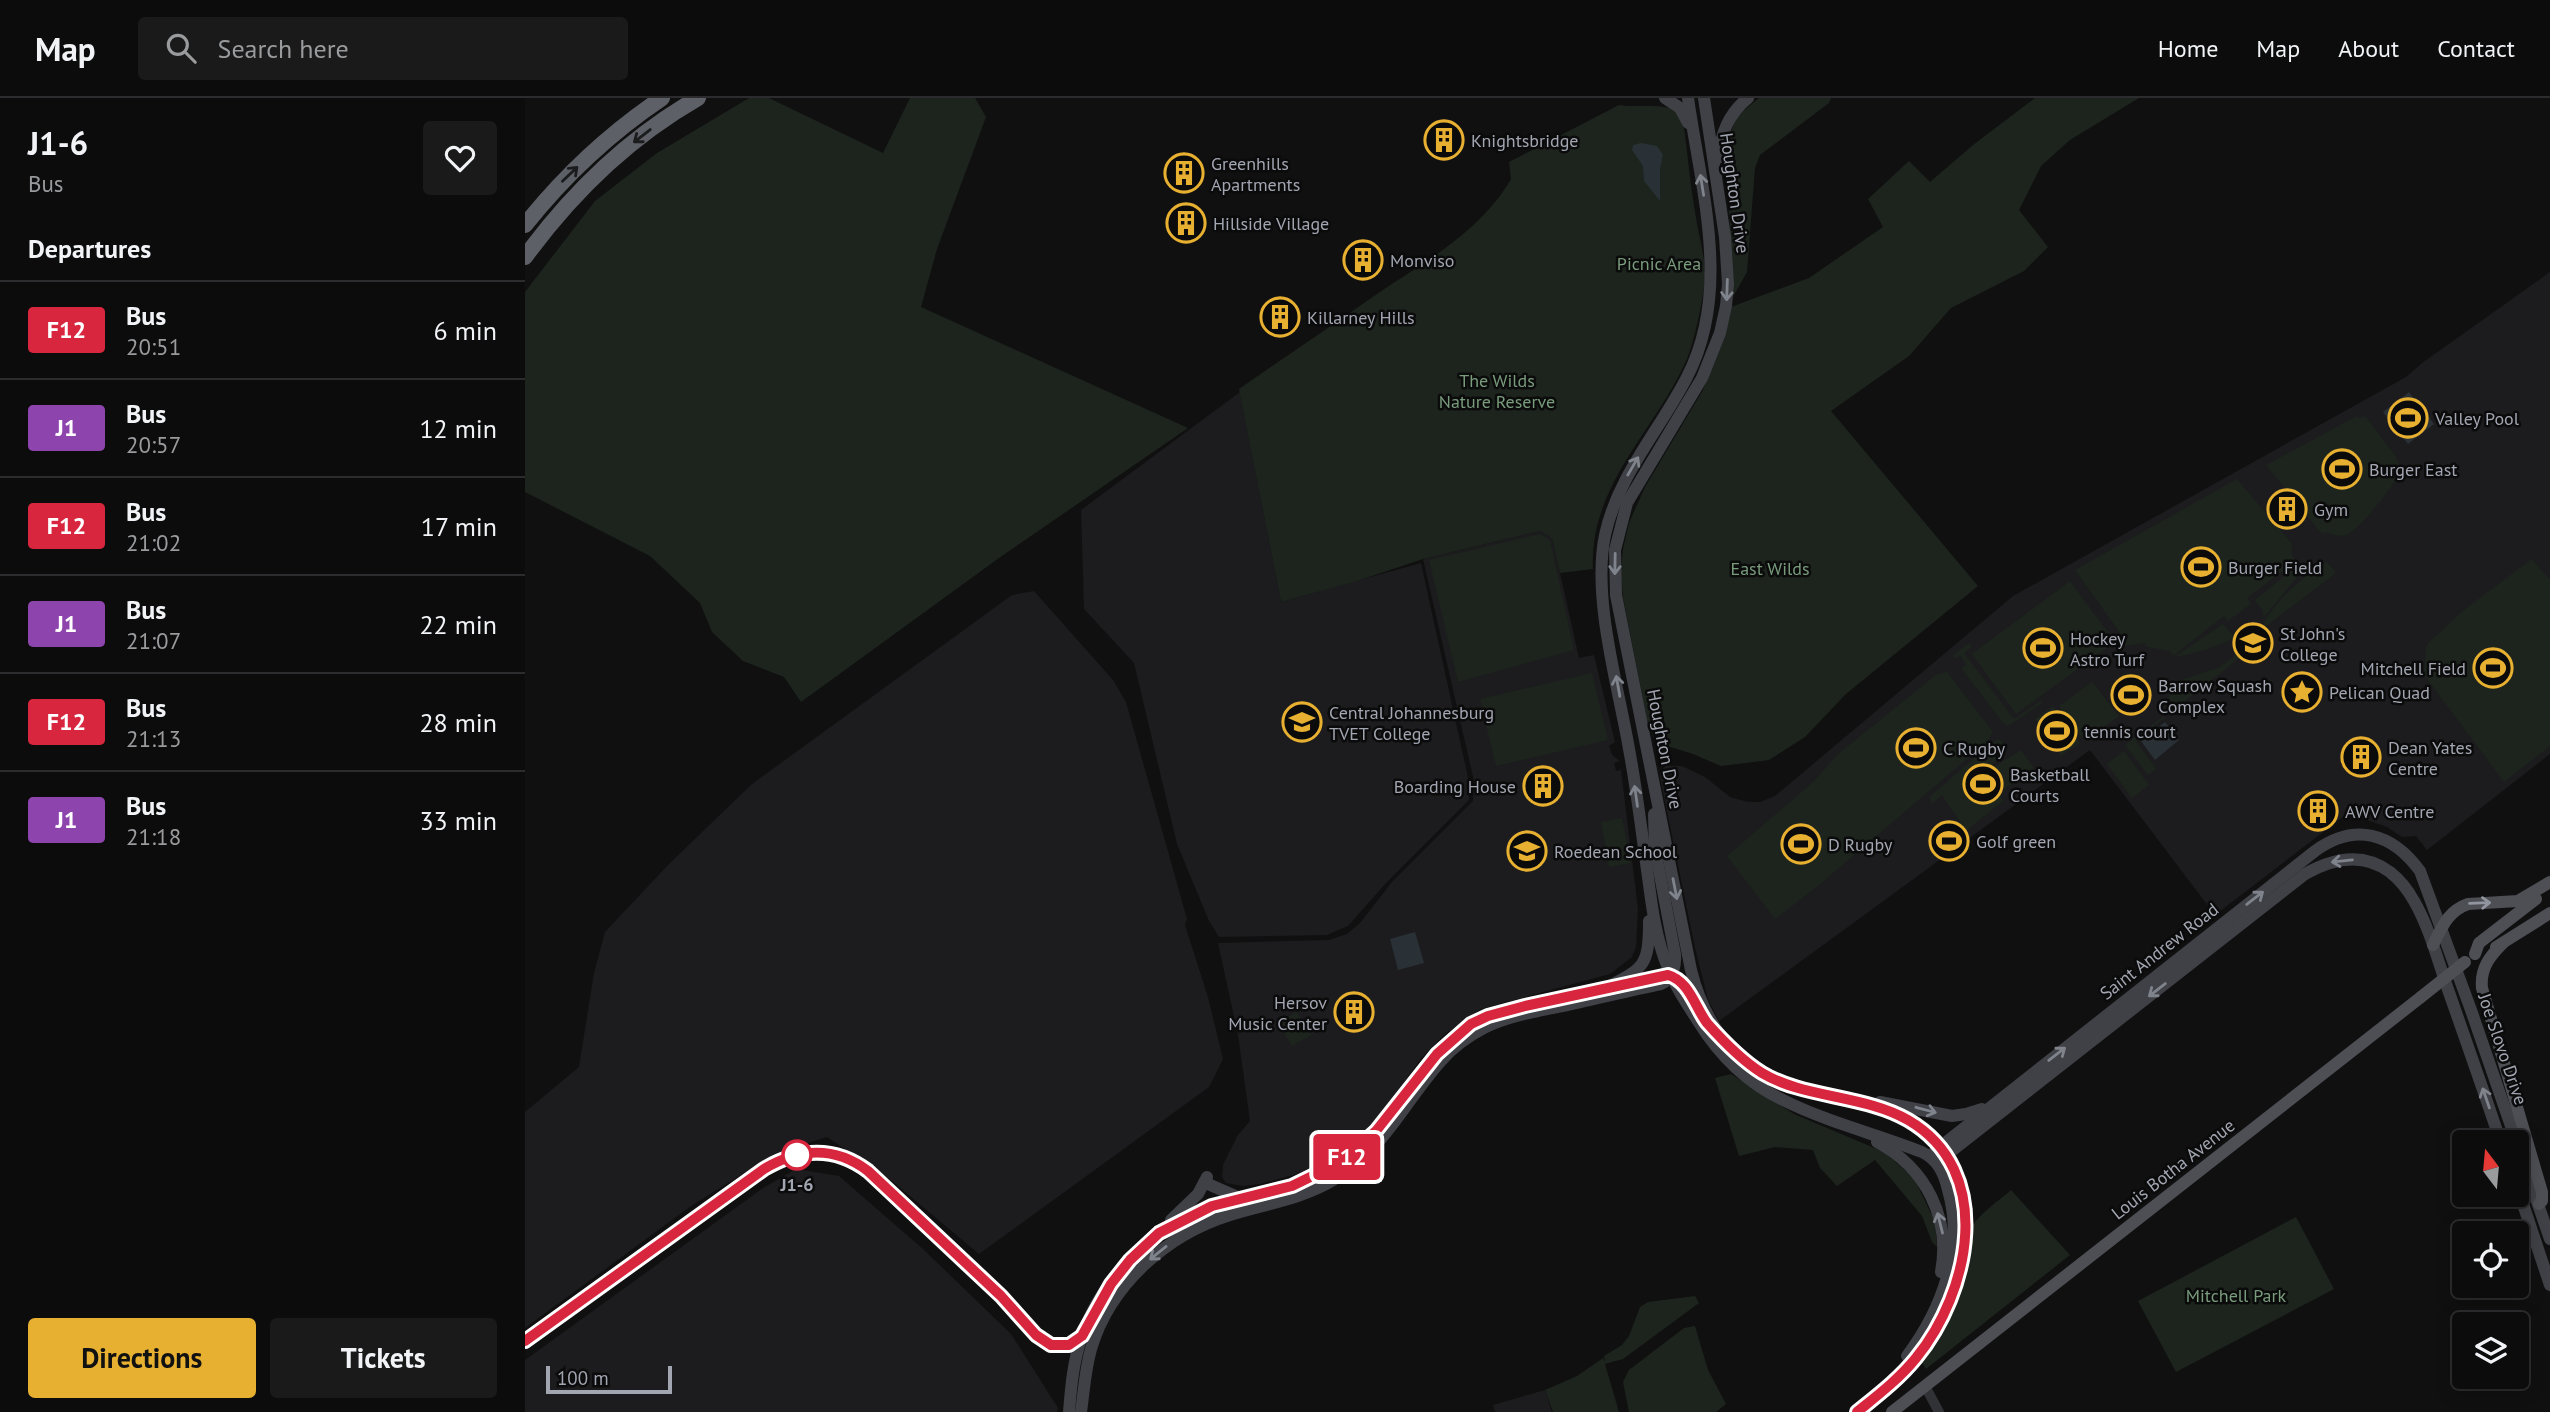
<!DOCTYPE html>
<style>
:root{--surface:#0c0c0d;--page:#1a1a1b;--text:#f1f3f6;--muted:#9a9b9d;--line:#2c2c2e;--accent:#e8b031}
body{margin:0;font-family:"PT Sans",sans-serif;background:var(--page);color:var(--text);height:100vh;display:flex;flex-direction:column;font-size:26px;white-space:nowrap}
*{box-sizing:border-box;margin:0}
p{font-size:23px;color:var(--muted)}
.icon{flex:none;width:38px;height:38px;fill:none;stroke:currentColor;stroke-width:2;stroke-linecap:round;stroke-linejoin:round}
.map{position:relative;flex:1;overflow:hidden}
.side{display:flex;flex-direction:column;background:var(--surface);width:525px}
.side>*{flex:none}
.badge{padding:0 14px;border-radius:5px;font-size:24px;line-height:46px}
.needle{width:46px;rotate:344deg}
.tools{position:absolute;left:1927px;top:1032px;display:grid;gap:14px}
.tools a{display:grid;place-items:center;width:77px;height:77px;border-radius:7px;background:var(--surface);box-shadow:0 4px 18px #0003,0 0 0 2px var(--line);font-size:35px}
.scale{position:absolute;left:21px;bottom:18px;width:126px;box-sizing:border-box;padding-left:7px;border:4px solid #a2a6b1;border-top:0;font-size:19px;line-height:24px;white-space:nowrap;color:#a2a6b1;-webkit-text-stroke:5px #0b0b0c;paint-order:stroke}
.map>.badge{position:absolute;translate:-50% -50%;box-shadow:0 0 0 4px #fff}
h2{padding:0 28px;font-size:26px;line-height:63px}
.round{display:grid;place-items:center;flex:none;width:74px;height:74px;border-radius:7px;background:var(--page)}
.headline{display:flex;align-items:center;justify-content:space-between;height:119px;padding:0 28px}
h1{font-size:33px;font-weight:700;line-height:52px}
.cta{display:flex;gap:14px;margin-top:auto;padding:14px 28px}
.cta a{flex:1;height:80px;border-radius:7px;background:var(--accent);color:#111;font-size:28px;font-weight:700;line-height:80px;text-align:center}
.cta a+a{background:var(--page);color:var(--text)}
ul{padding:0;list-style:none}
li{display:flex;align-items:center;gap:21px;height:98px;padding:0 28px;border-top:2px solid var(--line)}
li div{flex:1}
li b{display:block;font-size:26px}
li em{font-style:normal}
li .badge{min-width:77px;font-weight:700;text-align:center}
header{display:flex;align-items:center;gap:42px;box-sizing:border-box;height:98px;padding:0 35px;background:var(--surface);border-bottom:2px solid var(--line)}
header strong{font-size:33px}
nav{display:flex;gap:38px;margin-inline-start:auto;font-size:24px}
.search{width:490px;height:63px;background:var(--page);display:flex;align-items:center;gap:18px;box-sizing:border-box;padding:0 24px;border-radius:7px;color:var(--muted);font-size:26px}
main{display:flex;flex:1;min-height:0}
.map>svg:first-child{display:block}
.built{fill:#1c1c1e}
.green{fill:#1c241d}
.water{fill:#293036}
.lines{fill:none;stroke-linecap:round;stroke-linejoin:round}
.tertiary{stroke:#313236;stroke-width:10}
.secondary{stroke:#3f4146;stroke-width:12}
.primary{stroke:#4d4f55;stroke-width:12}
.motorway{stroke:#5d6067;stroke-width:16}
.primary-bridge{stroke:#4d4f55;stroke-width:12}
.oneway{stroke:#1b1c1e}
.oneway2{stroke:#7f838c}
.oneway3{stroke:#91959f}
.line-casing{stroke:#fff;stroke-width:16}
.line{stroke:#d7263d;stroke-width:10}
.stop-dot{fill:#fff;stroke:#d7263d;stroke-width:3.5}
.labels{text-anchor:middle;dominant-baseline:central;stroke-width:5;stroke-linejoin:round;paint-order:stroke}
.poi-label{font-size:18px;fill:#a2a6b1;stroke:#0b0b0c;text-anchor:start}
.street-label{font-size:18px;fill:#a2a6b1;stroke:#0b0b0c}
.park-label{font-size:18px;fill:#799c7c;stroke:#0b0b0c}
.stop-label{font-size:18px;font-weight:bold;fill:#a2a6b1;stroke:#0b0b0c}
</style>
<header>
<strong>Map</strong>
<div class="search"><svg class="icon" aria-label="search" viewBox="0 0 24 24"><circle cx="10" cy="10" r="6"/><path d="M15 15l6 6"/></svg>Search here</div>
<nav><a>Home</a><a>Map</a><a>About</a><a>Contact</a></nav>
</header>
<main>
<section class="side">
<div class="headline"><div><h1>J1-6</h1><p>Bus</p></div><a class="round"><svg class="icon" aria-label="heart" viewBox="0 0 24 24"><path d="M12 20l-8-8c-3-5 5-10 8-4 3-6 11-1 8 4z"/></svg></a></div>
<h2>Departures</h2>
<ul>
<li><span class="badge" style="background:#d7263d;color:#fff">F12</span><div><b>Bus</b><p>20:51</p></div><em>6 min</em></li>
<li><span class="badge" style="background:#8e44ad;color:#fff">J1</span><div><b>Bus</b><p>20:57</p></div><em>12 min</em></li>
<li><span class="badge" style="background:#d7263d;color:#fff">F12</span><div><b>Bus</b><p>21:02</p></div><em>17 min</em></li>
<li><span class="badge" style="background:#8e44ad;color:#fff">J1</span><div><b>Bus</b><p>21:07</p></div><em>22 min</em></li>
<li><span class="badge" style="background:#d7263d;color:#fff">F12</span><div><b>Bus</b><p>21:13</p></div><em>28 min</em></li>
<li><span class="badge" style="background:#8e44ad;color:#fff">J1</span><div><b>Bus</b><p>21:18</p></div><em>33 min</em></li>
</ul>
<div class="cta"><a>Directions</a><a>Tickets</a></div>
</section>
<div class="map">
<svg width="2025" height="1314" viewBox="0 0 2025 1314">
<rect width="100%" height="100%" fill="#101011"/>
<!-- built -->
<g class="built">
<polygon points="2025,174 2025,656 1902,752 1891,738 1877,739 1862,729 1823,715 1690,817 1565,652 1194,923 1183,901 1170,850 1136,684 1135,676 1140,668 1157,668 1180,679 1205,699 1223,704 1235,704 1250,698 1488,498 1881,279 1897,265"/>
<polygon points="715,294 756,504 896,465 944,684 944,702 861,785 823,828 802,837 694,839 684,823 652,746 609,565 559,511 556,412"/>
<polygon points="1015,433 1027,439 1054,560 1069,557 1090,644 1084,648 1087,657 1095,663 1089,665 1091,673 1096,672 1113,811 1111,849 1107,859 1085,876 956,911 920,936 897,959 860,1011 831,1043 805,1063 768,1077 735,1086 718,1088 701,1085 697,1079 698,1067 713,1037 725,1023 713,937 693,845 804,842 822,836 835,825 867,784 948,703 949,683 898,461"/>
<polygon points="509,493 588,582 601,604 662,821 660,827 683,899 698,961 684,989 454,1156 367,1083 302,1039 251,1055 166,1108 0,1230 0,1014 54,969 69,875 80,834 144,766 227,686 487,497"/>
<polygon points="271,1071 314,1078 398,1151 486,1236 533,1310 532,1314 0,1314 0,1262 238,1090"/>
<polygon points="1020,1292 1027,1314 970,1314 968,1307"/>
</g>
<!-- green -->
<g class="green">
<polygon points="224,0 244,0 358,55 385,0 450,0 461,19 412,151 396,209 663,330 474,460 276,604 259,579 218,563 187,534 175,505 125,458 0,394 0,194 70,103 132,55"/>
<polygon points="1234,0 1306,0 1304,5 1235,57 1230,70 1222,174 1208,199 1201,51 1211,19"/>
<polygon points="1510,0 1614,0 1545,42 1516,68 1494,112 1523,149 1499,173 1426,210 1384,258 1306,313 1453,488 1321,596 1280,639 1244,662 1196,668 1168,656 1136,646 1129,640 1122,622 1098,499 1096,474 1098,451 1104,425 1120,389 1178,292 1198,241 1206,209 1284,180 1358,129 1343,101 1384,63 1405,84 1448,47"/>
<path d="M1094,7c20,3 38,-2 58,5l7,18c4,28 6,56 11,84 3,21 10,43 10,63 -1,21 -10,65 -18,84 -31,71 -98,126 -94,210l-33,4 -8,-35 -12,-7 -117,28 -69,23 -73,20 -42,-213c46,-32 92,-63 138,-95 49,-33 104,-63 134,-115l-2,-17z"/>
<path d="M1832,318l2,2 6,-2 29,38 8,16c-7,14 -41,58 -54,64 -8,4 -13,1 -21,-2l-5,2 -56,-69z"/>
<polygon points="1712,381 1767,446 1766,455 1770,463 1722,500 1726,506 1703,523 1699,518 1648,558 1645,553 1622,549 1620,545 1600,548 1600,542 1550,472"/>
<polygon points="1015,436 1025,442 1049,552 933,584 904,462"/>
<polygon points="2007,461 2025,482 2025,648 1979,684 1899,577 1901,550 1903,545 1939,512"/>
<path d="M1802,464l9,11 -75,57c10,-27 42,-54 66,-68z"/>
<polygon points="1774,466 1778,472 1739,519 1737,512 1730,502"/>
<polygon points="1545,483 1590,544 1491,616 1447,556"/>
<path d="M1698,526l12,14c-21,9 -38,16 -61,19z"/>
<polygon points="1729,542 1731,547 1651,610 1644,600 1644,586 1695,569"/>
<polygon points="1444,545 1447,549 1439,555 1489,621 1517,602 1516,606 1483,628 1478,625 1436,570 1441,567 1435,557 1429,560 1428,557"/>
<polygon points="1422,574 1468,634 1463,643 1294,787 1250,821 1202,758 1289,683 1313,656 1412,576"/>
<polygon points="1067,575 1083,642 971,668 955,601"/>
<polygon points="1567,584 1594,618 1560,643 1534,608"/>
<polygon points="1528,608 1555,645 1536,658 1510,621"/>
<polygon points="1639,618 1640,620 1610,642 1631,671 1623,677 1600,647"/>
<polygon points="1472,641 1477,643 1476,650 1481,656 1467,666 1469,669 1496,652 1510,671 1473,695 1478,703 1441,733 1417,697 1407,706 1404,699"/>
<polygon points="1599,653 1624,687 1607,700 1582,666"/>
<polygon points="1097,720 1106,765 1084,769 1076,724"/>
<polygon points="771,914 787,937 767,948 753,925"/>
<polygon points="1206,976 1269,1016 1359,1054 1389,1080 1410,1124 1412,1149 1407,1144 1397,1118 1350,1062 1312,1088 1295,1070 1288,1052 1250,1049 1214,1058 1190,980"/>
<path d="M1486,1092l59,65 -144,114 -7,-11c16,-28 39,-56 48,-87 4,-16 -1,-30 5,-43 4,-12 29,-29 39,-38z"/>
<polygon points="1771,1119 1809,1191 1651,1274 1613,1203"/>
<polygon points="1170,1198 1174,1205 1098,1261 1080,1266 1094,1314 1028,1314 1020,1292 1052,1278 1078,1260 1080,1264 1079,1258 1097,1247 1104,1238 1115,1209 1123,1204"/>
<polygon points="1170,1228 1183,1272 1201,1306 1191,1314 1104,1314 1098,1284 1104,1272 1159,1230"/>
</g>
<!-- water -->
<g class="water">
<polygon points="1116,45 1132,48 1138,57 1135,70 1135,103 1119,83 1118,68 1107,52 1108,47"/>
<polygon points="1884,294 1909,326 1883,346 1858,314"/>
<polygon points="1640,624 1654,642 1630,662 1616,643"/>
<polygon points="890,834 899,865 873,872 865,841"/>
</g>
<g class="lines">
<!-- tertiary -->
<polyline class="tertiary" points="1400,1288 1414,1314"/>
<!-- secondary -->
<g class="secondary">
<polyline points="1140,0 1155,10 1163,25"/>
<path d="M1163,0c13,92 44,192 -1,279 -27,53 -69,98 -82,158 -13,63 13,150 24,214 8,42 13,86 19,128 4,31 8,62 20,91 7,19 19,36 30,53 21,34 49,62 85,79 44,22 93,34 139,52 16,8 22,21 26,38 17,58 -6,119 -41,166"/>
<path d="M1179,0l21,139 3,47 -2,22 -6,27 -18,45 -75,125 -12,47 1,45 75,375c11,45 39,92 84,110 24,10 52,14 77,21 21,5 42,9 60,21 83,56 58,169 4,236 -17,21 -38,37 -59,54"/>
<path d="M1193,60c3,-24 10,-44 30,-60"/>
<path d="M1079,891c40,-21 45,-22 45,-68"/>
<polyline points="1355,1004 1427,1018 1441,1016 1457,1011"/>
<path d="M1352,1044c49,26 74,76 64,130"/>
<path d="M1410,1053l380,-300c40,-29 77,-18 105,20l51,139 79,229"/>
<path d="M1415,1062l365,-286c28,-16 58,-22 85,-2 10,8 18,18 24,29 14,24 22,53 31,80 19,54 38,108 56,162"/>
<polyline points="683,1086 715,1100"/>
<polyline points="1992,1088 2025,1187"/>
<polyline points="646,1122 673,1096 682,1079"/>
<path d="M511,1237c16,12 29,16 46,1"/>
<path d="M544,1314c2,-25 4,-49 12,-73 19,-59 75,-116 134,-134 45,-14 90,-17 129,-46 50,-37 74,-102 127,-135 12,-7 26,-11 39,-14"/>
<path d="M556,1314c3,-21 4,-42 10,-63 19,-64 75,-114 139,-134 35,-11 73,-16 105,-36 51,-32 68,-75 105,-117 12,-14 30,-27 46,-35 22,-11 48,-15 72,-20 34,-7 68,-16 103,-23 12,-5 15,-18 14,-30l-20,-105 -1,-35"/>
</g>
<!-- primary -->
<g class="primary">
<path d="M1978,845c-13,13 -23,25 -21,45l60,204v9l-3,3"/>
<path d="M1908,847c9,-18 15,-34 35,-41l50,-3 32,-19"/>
<polyline points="1971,849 2025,815"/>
<polyline points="1950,856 1954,845 2011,801"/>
<polyline points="1367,1314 1896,899"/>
</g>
<!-- motorway -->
<g class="motorway">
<path d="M0,127c39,-49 85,-92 137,-127"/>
<path d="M0,159c46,-63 105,-120 173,-159"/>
</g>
<!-- primary-bridge -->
<polyline class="primary-bridge" points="1896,899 1940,864"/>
</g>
<!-- one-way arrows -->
<defs><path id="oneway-shaft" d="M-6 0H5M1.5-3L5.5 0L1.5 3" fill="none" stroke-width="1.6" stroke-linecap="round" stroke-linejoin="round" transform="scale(1.75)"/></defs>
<g class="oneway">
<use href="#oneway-shaft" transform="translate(117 38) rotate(142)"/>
<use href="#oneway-shaft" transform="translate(45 76) rotate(-44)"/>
</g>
<g class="oneway2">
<use href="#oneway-shaft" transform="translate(1177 87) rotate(-99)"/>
<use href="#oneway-shaft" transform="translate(1202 192) rotate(92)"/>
<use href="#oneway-shaft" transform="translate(1108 368) rotate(-60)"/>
<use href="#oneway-shaft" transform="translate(1090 466) rotate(91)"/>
<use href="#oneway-shaft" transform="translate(1093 588) rotate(-100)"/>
<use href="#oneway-shaft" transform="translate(1111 698) rotate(-98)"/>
<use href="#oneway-shaft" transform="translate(1817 763) rotate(174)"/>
<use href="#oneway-shaft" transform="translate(1150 791) rotate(79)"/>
<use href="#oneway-shaft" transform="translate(1730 800) rotate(-38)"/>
<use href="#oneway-shaft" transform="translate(1632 892) rotate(142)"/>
<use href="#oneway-shaft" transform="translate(1532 956) rotate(-38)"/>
<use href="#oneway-shaft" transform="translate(1961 1000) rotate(-109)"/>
<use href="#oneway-shaft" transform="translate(1401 1012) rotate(15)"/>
<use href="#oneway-shaft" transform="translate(1415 1125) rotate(-104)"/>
<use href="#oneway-shaft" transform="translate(633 1155) rotate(141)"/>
</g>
<use class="oneway3" href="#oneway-shaft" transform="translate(1955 805) rotate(-2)"/>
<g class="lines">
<!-- line casing -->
<g class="line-casing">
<path id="line" d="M0,1243l239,-172c35,-21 71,-23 104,2l133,125 35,39 15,10h18l13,-9 29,-52 19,-24 29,-27 53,-27 80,-20 51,-25 33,-30 61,-77 34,-30 17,-8 37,-10 143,-31c21,6 27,32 39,48 16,18 34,37 55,50 41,25 103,22 146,47 88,51 62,172 8,238 -17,21 -38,37 -59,54"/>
</g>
<!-- line -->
<use href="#line" class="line"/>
</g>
<!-- icons -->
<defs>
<g id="building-ring" transform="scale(2.0125)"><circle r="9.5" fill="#0b0b0c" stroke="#e8b031" stroke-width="1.5"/><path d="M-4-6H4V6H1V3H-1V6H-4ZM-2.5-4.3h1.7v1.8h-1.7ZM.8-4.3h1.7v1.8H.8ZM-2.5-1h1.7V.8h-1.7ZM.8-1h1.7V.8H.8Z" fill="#e8b031"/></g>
<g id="stadium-ring" transform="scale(2.0125)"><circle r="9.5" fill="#0b0b0c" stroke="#e8b031" stroke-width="1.5"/><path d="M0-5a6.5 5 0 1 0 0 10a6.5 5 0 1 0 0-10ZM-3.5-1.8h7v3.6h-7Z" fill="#e8b031"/></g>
<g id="school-ring" transform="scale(2.0125)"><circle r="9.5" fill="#0b0b0c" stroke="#e8b031" stroke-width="1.5"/><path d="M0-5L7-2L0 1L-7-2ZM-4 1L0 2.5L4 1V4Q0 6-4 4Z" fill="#e8b031"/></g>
<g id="sight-ring" transform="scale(2.0125)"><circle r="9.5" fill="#0b0b0c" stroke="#e8b031" stroke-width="1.5"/><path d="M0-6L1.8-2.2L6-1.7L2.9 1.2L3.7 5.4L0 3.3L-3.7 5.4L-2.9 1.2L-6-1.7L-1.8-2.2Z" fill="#e8b031"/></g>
<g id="university-ring" transform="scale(2.0125)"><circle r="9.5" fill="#0b0b0c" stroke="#e8b031" stroke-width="1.5"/><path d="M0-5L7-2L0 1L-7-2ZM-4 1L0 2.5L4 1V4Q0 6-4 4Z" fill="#e8b031"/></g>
</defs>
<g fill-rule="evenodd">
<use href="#building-ring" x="919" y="42"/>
<use href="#building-ring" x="659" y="75"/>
<use href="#building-ring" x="661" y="125"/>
<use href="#building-ring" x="838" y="162"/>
<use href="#building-ring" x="755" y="219"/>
<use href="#stadium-ring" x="1883" y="320"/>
<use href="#stadium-ring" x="1817" y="371"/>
<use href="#building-ring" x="1762" y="411"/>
<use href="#stadium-ring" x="1676" y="469"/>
<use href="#school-ring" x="1728" y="545"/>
<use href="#stadium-ring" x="1518" y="550"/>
<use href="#stadium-ring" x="1968" y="570"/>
<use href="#sight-ring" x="1777" y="594"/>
<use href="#stadium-ring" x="1606" y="597"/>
<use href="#university-ring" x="777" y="624"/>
<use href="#stadium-ring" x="1532" y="633"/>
<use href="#stadium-ring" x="1391" y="650"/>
<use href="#building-ring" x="1836" y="659"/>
<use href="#stadium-ring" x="1458" y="686"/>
<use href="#building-ring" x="1018" y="688"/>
<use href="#building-ring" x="1793" y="713"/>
<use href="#stadium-ring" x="1424" y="743"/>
<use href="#stadium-ring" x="1276" y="746"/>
<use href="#school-ring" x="1002" y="753"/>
<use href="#building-ring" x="829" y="914"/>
</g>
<!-- markers -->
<circle class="stop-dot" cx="272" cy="1057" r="14"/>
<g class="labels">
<!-- poi labels -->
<g class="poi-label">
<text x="946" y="42">Knightsbridge</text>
<text x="686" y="65">Greenhills<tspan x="686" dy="21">Apartments</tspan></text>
<text x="688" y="125">Hillside Village</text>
<text x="865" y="162">Monviso</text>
<text x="782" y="219">Killarney Hills</text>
<text x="1910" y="320">Valley Pool</text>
<text x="1844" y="371">Burger East</text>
<text x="1789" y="411">Gym</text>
<text x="1703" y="469">Burger Field</text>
<text x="1755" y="535">St John's<tspan x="1755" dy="21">College</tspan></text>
<text x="1545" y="540">Hockey<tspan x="1545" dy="21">Astro Turf</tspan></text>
<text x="1941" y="570" text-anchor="end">Mitchell Field</text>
<text x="1633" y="587">Barrow Squash<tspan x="1633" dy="21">Complex</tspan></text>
<text x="1804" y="594">Pelican Quad</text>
<text x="804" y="614">Central Johannesburg<tspan x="804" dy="21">TVET College</tspan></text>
<text x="1559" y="633">tennis court</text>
<text x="1863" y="649">Dean Yates<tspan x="1863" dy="21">Centre</tspan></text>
<text x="1418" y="650">C Rugby</text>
<text x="1485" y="676">Basketball<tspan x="1485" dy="21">Courts</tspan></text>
<text x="991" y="688" text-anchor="end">Boarding House</text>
<text x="1820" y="713">AWV Centre</text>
<text x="1451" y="743">Golf green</text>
<text x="1303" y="746">D Rugby</text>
<text x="1029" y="753">Roedean School</text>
<text x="802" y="904" text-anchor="end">Hersov<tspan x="802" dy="21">Music Center</tspan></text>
</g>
<!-- street labels -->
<g class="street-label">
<text transform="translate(1210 95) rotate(82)">Houghton Drive</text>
<text transform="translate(1140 651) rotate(79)">Houghton Drive</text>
<text transform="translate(1634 853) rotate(-38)">Saint Andrew Road</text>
<text transform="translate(1978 951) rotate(71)">Joe Slovo Drive</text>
<text transform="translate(1648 1071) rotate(-38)">Louis Botha Avenue</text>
</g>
<!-- park labels -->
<g class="park-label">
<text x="1134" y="165">Picnic Area</text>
<text x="972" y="282">The Wilds<tspan x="972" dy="21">Nature Reserve</tspan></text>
<text x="1245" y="470">East Wilds</text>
<text x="1711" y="1197">Mitchell Park</text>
</g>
<!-- stop labels -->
<g class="stop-label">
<text x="272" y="1086">J1-6</text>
</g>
</g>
</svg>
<div class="tools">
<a><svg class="needle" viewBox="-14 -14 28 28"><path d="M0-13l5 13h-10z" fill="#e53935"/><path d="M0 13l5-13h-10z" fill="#9a9b9d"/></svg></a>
<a><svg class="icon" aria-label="locate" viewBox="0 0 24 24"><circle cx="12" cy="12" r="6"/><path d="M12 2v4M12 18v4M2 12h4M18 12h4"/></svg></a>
<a><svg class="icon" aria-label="layers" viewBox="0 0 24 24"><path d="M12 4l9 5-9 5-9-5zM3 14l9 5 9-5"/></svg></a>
</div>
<div class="scale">100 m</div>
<b class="badge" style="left:822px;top:1059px;background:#d7263d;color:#fff">F12</b>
</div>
</main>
